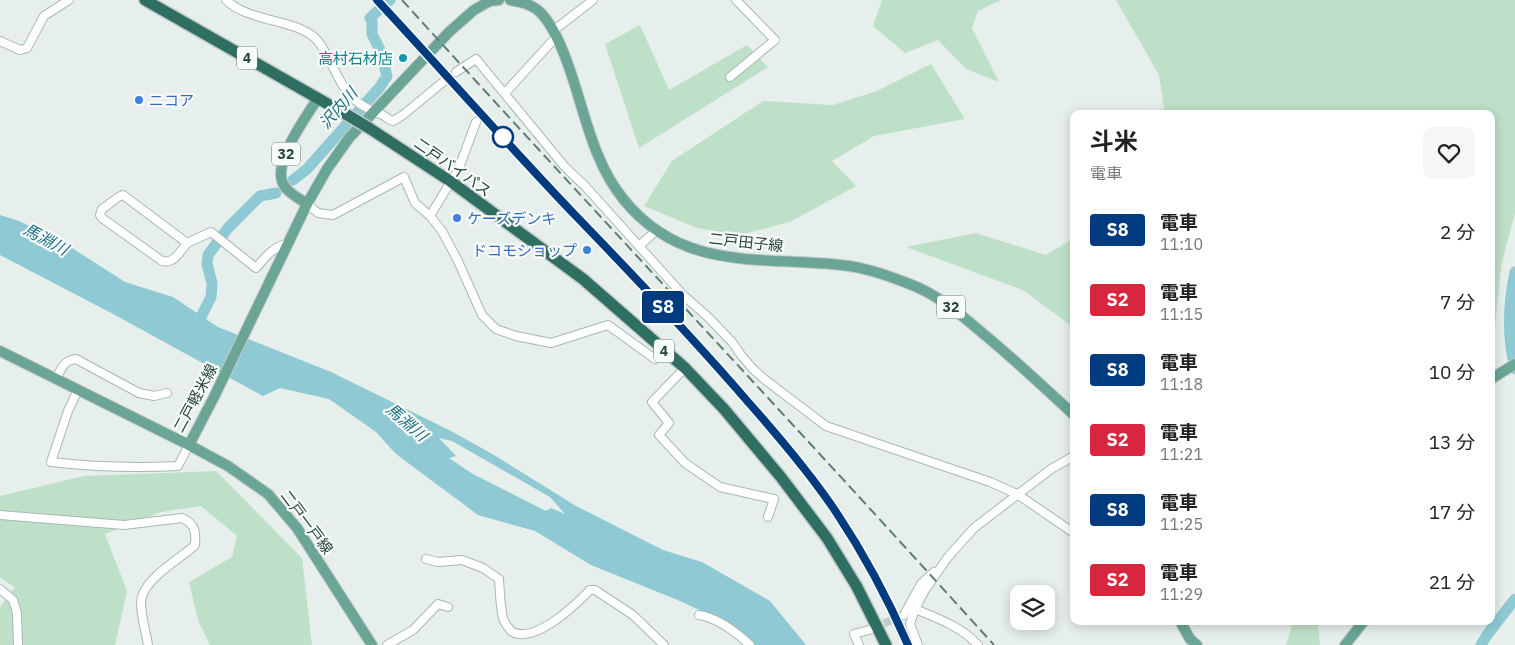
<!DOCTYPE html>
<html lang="ja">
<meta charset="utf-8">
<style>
:root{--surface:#fff;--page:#f6f6f6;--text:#222;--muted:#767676}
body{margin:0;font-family:"IBM Plex Sans","Noto Sans JP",sans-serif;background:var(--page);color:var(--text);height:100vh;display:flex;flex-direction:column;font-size:19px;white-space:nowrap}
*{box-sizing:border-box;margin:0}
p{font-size:16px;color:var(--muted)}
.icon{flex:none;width:28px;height:28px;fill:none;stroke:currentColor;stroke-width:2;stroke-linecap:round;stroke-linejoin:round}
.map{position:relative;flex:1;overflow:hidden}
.sheet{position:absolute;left:1070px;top:110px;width:425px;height:515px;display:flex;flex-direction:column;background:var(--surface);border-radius:10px;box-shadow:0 2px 12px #0003}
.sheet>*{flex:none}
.badge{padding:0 10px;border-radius:4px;font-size:18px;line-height:32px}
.controls{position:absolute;left:1010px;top:585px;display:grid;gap:10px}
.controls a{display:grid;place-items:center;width:45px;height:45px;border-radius:10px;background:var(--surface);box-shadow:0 2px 12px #0003;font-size:25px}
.map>.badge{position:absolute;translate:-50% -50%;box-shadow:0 0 0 2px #fff}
.round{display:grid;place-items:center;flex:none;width:52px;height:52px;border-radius:10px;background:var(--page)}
.head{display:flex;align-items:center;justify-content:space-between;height:85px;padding:0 20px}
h1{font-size:24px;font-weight:700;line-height:38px}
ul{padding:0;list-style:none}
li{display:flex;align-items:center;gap:15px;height:70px;padding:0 20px}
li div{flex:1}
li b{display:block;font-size:19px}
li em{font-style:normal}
li .badge{min-width:55px;font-weight:700;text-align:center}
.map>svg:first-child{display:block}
.green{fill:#bfe0c8}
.water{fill:#8ec9d4;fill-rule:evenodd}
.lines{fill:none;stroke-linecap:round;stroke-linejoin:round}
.river{stroke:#8ec9d4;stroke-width:11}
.minor-tunnel{stroke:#bfccc8;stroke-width:8;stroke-dasharray:8 4;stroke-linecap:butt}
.minor-casing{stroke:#a8b8b2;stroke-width:10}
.major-casing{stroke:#c2cac8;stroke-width:12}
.highway-casing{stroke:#c2cac8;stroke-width:14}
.minor{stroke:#fff;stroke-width:8}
.major{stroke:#6aa596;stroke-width:10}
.highway{stroke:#2f6f62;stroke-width:11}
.rail{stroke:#5f7d75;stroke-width:2;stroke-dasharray:10 5;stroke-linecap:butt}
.highway-bridge-casing{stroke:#c2cac8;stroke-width:14;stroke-linecap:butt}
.highway-bridge{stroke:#2f6f62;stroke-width:11}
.line-casing{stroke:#fff;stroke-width:11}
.line{stroke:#003b80;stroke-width:8}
.culture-dot{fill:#0f9aa8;stroke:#f7fbf9;stroke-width:2}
.shop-dot{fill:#3f7fe0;stroke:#f7fbf9;stroke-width:2}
.stop-dot{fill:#fff;stroke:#003b80;stroke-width:2.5}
.labels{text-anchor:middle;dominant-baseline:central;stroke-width:4.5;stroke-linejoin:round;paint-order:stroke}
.shield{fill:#f7fbf9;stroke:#637a73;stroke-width:1}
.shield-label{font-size:14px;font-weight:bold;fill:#24423a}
.culture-label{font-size:15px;fill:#0d838f;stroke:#f7fbf9;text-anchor:end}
.shop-label{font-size:15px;fill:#366cbe;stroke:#f7fbf9;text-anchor:start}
.street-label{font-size:15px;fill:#24423a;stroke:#f7fbf9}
.water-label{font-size:16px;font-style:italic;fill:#1c6f80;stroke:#f7fbf9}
</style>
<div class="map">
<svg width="1515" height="645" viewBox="0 0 1515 645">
<rect width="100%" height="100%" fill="#e6efeb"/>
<!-- green -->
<g class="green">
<polygon points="882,0 1001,0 978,11 972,28 999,82 966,69 938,40 905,53 873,26"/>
<polygon points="1116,0 1515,0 1515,213 1501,266 1495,326 1491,324 1491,114 1165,114 1159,75"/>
<polygon points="640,25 669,90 747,45 768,67 639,148 605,44"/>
<polygon points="931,64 965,119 874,136 832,161 856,186 790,222 739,235 697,228 644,206 672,161 763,101 833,105 877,91"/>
<polygon points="976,233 1046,255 1074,238 1074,328 1023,290 906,247"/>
<polygon points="216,471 302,558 312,645 210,645 198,620 189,582 232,557 237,536 201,506 161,512 105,534 127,591 115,645 0,645 0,607 15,587 0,578 0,496 84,476"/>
<polygon points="1293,621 1321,621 1318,626 1320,645 1286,645"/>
</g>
<!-- water -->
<path class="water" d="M0,215l19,6 42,20 64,41 48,15 45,30 113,45 120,59 43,24 82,51 87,44 39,12 68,39 36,44h-51l-28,-22 -47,-22 -89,-36 -56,-34 -57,-16 -82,-61 -20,-22 -47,-33 -49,-11 -17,8 -148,-81 -115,-60zM439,438l13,3 98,56 15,17 -14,-6 -5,3 -75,-38 -22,-15 7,-2z"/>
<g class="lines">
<!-- river -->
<g class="river">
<polyline points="293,180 307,169 380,87 387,76 380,50 372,34 372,21 370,18 390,0"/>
<path d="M1515,272c-7,33 -8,64 0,97"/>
<polyline points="195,329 211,297 212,283 207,264 208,255 228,228 260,196 276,193"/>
<polyline points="1481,645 1487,635 1515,599"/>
</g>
<!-- minor-tunnel -->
<g class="minor-tunnel">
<polyline points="443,82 456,72"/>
<polyline points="873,628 904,615"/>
</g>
<!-- minor casing -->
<g class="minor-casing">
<g id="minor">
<path d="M226,0c23,22 64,18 88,37 8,7 12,17 17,26 13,27 19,40 49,51 5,1 8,6 13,7l10,-6 40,-33"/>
<polyline points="553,31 593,0"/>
<polyline points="0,41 20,50 27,48 44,16 69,0"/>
<polyline points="456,72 476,59 565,167 585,186 683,295 708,317 732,342 741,355 752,368 764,379 826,426 990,482 1017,494 1074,533"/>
<polyline points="730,77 775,40 736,0"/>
<polyline points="505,93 556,37"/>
<polyline points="307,204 318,213 333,215 404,177 415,203 430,216 442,231 458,261 482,315 496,329 516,336 551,343 608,325 655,359 664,350"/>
<polyline points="430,216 459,168 476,122"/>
<path d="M187,243c-7,9 -13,21 -25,18l-60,-43 -2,-3 2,-6c7,-4 14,-12 21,-14l64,48 24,-11 45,36c10,-12 17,-21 33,-25"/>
<polyline points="639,246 656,231"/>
<polyline points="685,368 652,402 669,423 659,435 685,463 720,487 774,499 768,517"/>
<path d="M56,379c5,-10 8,-19 20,-20l63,34 15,3 13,-3"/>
<path d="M78,390l-10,21 -17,51c43,5 83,6 127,4l11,-21"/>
<path d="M0,515l124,10 58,-7c13,6 14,13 13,27 -16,15 -54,35 -54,58 0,13 5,29 7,42"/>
<path d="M426,559l12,3 24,-2 21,8 16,11c1,13 1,27 4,39 1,5 5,9 8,13 21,14 60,-22 75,-37l4,-4h5l38,25 31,30"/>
<polyline points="0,589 13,600 17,613 18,645"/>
<path d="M915,609c22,9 47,18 63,36"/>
<path d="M699,615c19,3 37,17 51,30"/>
<polyline points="904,615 921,584 934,572"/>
<polyline points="387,645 413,630 438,604 448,607"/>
<polyline points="859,645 854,634 869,630"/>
<polyline points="918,645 910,624 915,609 925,590 948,557 974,528 1051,469 1074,456"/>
</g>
</g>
<!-- major casing -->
<g class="major-casing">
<g id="major">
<path d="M510,0c11,2 22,4 31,13 12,13 19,30 25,46 18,47 25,101 58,141 59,72 135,56 217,65 23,2 45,10 66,18 31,11 54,32 79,53 30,25 59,52 88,79"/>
<path d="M307,204c-8,-6 -22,-12 -25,-23 -7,-22 24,-64 36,-83"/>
<polyline points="0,351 189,445 228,466 268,494 297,528 372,645"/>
<polyline points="1491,379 1515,364"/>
<polyline points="189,445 214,397 307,204 327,169 349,138 449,32 474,10 490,1 499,0"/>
<polyline points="1180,621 1190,639 1197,645"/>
<polyline points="1345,645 1364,621"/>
</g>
</g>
<!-- highway casing -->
<g class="highway-casing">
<g id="highway">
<polyline points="145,0 349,116"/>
<polyline points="369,128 450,181 583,279 685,368 724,409 780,476 827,538 857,587 886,645"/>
</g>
</g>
<!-- minor -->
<use href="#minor" class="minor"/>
<!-- major -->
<use href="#major" class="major"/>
<!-- highway -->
<use href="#highway" class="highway"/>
<!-- rail -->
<g class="rail">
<path d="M372,0c72,79 144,158 218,235 50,53 100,107 149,162 32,37 65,74 93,115 28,42 52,87 72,133"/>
<path d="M402,0c196,216 396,428 592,645"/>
</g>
<!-- highway-bridge casing -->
<g class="highway-bridge-casing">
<polyline id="highway-bridge" points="349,116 369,128"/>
</g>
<!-- highway-bridge -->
<use href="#highway-bridge" class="highway-bridge"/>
</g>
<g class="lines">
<!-- line casing -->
<g class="line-casing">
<path id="line" d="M377,0c66,71 130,144 197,214 60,62 119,124 175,189 31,35 61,70 87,109 28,42 52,87 72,133"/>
</g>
<!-- line -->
<use href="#line" class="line"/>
</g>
<!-- markers -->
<circle class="culture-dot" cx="403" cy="58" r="5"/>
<g class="shop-dot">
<circle cx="139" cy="100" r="5"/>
<circle cx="457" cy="218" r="5"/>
<circle cx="587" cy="250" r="5"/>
</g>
<circle class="stop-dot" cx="503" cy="137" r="10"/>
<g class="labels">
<!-- shield labels -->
<g class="shield">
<rect x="237" y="46.5" width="20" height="23" rx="4"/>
<rect x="272" y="142.5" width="28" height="23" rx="4"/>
<rect x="937" y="295.5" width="28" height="23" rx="4"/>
<rect x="654" y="339.5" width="20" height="23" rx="4"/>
</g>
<g class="shield-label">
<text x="247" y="58">4</text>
<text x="286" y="154">32</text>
<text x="951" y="307">32</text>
<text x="664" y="351">4</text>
</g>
<!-- culture labels -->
<g class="culture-label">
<text x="393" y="58">高村石材店</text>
</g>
<!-- shop labels -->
<g class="shop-label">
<text x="149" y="100">ニコア</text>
<text x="467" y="218">ケーズデンキ</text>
<text x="577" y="250" text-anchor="end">ドコモショップ</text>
</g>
<!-- street labels -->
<g class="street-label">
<text transform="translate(453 167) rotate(35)">二戸バイパス</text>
<text transform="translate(746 242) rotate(6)">二戸田子線</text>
<text transform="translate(195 398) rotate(-62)">二戸軽米線</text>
<text transform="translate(307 522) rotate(53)">二戸一戸線</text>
</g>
<!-- water labels -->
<g class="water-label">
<text transform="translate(338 108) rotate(-49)">沢内川</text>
<text transform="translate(46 239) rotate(28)">馬淵川</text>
<text transform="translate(407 422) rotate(41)">馬淵川</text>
</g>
</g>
</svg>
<div class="controls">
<a><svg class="icon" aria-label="layers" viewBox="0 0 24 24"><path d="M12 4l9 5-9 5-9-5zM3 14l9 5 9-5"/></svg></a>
</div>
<b class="badge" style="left:663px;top:307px;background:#003b80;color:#fff">S8</b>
<section class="sheet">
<div class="head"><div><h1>斗米</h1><p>電車</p></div><a class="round"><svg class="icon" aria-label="heart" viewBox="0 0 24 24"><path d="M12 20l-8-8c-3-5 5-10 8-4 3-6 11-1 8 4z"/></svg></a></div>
<ul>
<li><span class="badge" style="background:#003b80;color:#fff">S8</span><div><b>電車</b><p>11:10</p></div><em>2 分</em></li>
<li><span class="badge" style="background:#d7263d;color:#fff">S2</span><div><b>電車</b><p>11:15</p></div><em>7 分</em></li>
<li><span class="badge" style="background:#003b80;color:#fff">S8</span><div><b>電車</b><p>11:18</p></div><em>10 分</em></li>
<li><span class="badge" style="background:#d7263d;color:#fff">S2</span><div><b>電車</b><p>11:21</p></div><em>13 分</em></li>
<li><span class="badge" style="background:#003b80;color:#fff">S8</span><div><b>電車</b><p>11:25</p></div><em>17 分</em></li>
<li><span class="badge" style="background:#d7263d;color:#fff">S2</span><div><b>電車</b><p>11:29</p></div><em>21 分</em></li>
</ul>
</section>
</div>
